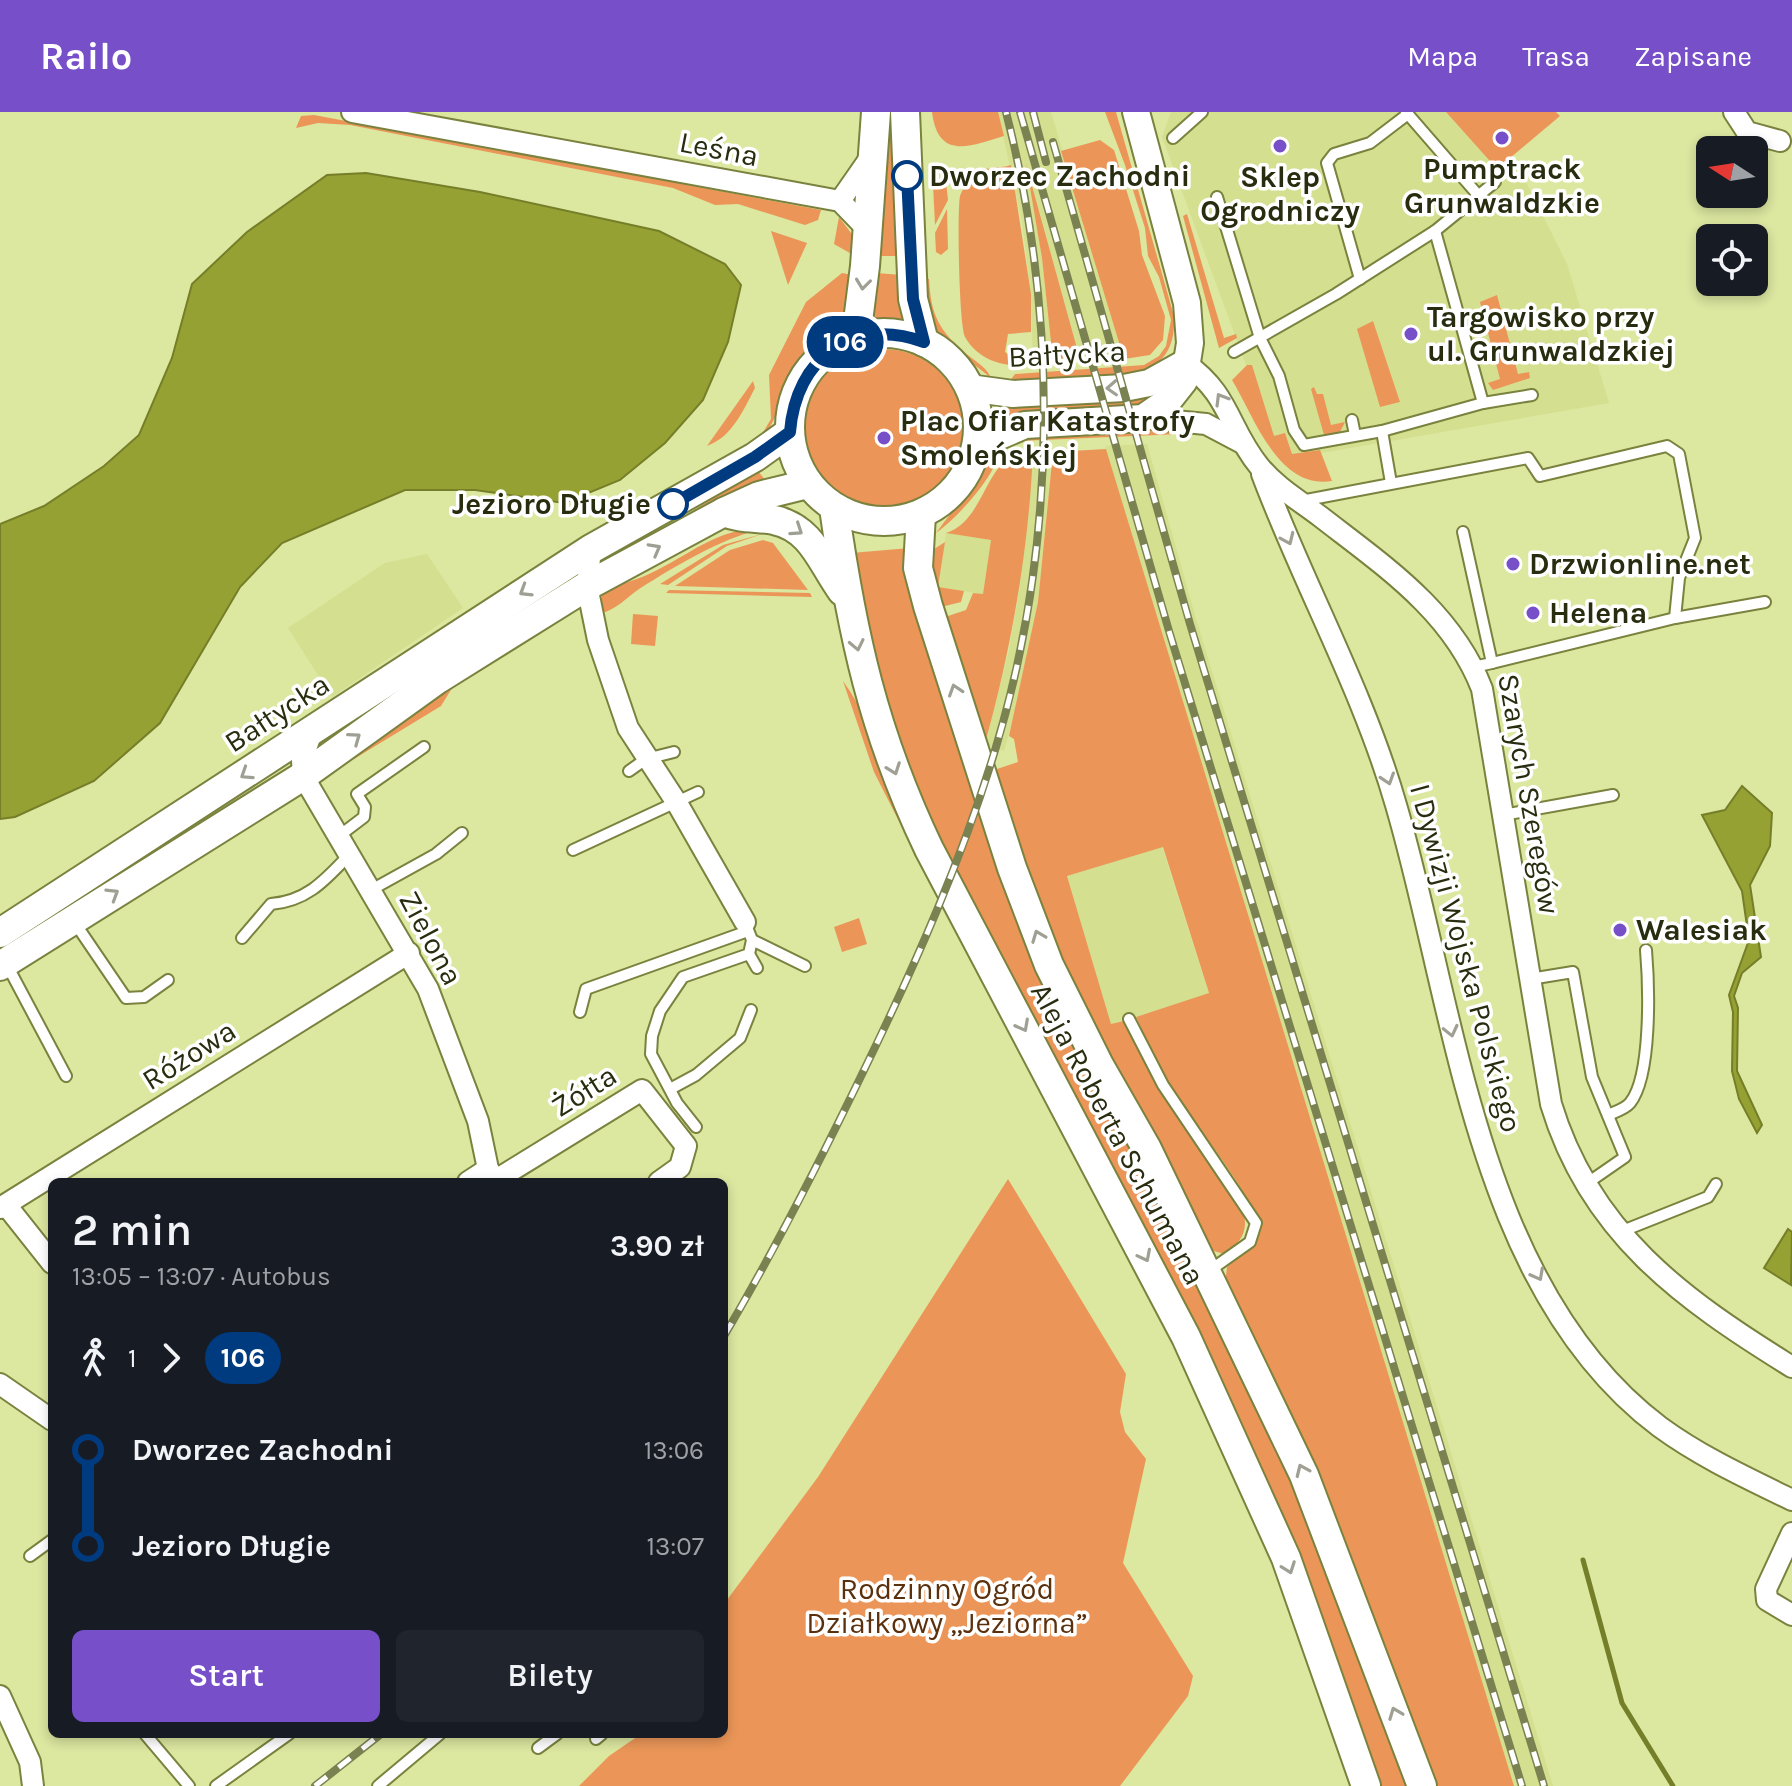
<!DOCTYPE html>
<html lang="pl">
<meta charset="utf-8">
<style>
:root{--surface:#171b24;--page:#20242c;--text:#f1f3f6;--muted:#9ea1a6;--accent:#774fc8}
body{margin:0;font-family:Karla,sans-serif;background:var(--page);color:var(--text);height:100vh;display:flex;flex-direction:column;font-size:30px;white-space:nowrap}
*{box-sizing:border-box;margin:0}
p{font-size:26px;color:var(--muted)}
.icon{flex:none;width:44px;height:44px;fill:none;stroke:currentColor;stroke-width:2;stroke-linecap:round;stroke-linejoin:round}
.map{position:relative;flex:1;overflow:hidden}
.sheet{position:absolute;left:48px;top:1066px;width:680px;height:560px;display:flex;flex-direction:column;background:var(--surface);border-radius:12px;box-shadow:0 4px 12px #0003}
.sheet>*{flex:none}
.badge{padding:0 16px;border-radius:26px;font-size:28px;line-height:52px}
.needle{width:52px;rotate:282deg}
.fabs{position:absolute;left:1696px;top:24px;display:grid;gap:16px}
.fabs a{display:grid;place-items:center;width:72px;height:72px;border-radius:12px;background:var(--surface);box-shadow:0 4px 12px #0003;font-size:40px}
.map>.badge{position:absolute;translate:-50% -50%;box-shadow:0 0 0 4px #fff}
.legs{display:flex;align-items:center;gap:12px;height:88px;padding:0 24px;font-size:26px}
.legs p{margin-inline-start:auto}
.overview{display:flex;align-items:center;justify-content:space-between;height:136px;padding:0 24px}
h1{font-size:44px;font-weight:600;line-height:60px}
.primary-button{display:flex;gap:16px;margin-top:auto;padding:16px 24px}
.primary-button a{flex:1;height:92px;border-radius:12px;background:var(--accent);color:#fff;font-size:32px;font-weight:600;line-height:92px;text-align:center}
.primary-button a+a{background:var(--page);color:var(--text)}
ul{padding:0 24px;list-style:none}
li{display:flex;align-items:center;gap:28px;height:96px;font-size:30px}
li i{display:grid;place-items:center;width:12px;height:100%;margin:0 10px;background:currentColor}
li i::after{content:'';width:20px;height:20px;margin:-10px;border:6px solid;border-radius:50%;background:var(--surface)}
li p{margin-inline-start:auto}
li:first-child i{background:linear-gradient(#0000 50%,currentColor 0)}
li:last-child i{background:linear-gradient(currentColor 50%,#0000 0)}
header{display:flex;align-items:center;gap:48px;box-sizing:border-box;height:112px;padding:0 40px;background:var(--accent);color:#fff}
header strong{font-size:38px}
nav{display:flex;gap:44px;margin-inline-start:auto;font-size:28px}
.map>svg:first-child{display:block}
.built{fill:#d4df90}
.green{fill:#eb9658}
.water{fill:#96a133;stroke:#757e28;stroke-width:2}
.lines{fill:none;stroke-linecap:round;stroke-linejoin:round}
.stream{stroke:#757e28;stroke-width:5}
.service-casing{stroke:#7a823e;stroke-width:14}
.minor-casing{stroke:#7a823e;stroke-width:24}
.tertiary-casing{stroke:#7a823e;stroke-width:30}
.secondary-casing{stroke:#7a823e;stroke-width:32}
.service{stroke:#fff;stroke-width:10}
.minor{stroke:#fff;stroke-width:20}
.tertiary{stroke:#fff;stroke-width:26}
.secondary{stroke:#fff;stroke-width:28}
.rail-casing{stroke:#7b8252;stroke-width:8}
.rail{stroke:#fff;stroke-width:5;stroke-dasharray:15;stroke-linecap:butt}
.oneway{stroke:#9fa093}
.line-1-casing{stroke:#fff;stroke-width:18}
.line-1{stroke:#003b80;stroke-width:12}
.poi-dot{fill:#774fc8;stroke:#fff;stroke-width:3}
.stop-1-dot{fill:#fff;stroke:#003b80;stroke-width:4}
.labels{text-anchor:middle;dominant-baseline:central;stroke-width:7;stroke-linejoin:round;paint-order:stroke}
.street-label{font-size:30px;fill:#292d10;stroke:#fff}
.poi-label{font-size:30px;font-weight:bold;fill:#292d10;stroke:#fff;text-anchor:start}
.stop-label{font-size:30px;font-weight:bold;fill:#292d10;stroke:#fff;text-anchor:start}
.park-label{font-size:30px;fill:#5b300d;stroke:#fff}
</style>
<header>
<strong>Railo</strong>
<nav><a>Mapa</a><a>Trasa</a><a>Zapisane</a></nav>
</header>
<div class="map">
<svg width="1792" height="1674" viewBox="0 0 1792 1674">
<rect width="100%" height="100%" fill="#dce7a0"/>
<!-- built -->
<g class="built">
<polygon points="998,0 1051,0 1124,247 1081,250 1029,61 1042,146 1053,251 1033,253 1031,182 1022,110"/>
<polygon points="1171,0 1446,0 1497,57 1508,48 1524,66 1567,152 1609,291 1281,348 1162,25"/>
<polygon points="1147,332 1196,507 1553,1674 1514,1674 1105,334"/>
<polygon points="1053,338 1038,490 1020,584 1004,639 985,632 1009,538 1018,485 1033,339"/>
<polygon points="946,421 991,428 983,482 938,475"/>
<polygon points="427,442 463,496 332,585 288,516 385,451"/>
<polygon points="1162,735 1209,882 1111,913 1067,764"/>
</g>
<!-- green -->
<g class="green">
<polygon points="889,0 895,0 901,144 877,144"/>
<path d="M932,0h66l6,24c-33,10 -66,25 -72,-24z"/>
<path d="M1105,0h11l58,204c3,61 -45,59 -91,62 -25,1 -49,3 -74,4l6,-8 129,-9 15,-9 7,-10 5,-26 -12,-43 -11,-21 -3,-28 -20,-63z"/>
<polygon points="1446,0 1556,0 1560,4 1497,57"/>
<polygon points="314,3 821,98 818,108 805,113 738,92 715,93 673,76 350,13 318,11 296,16 301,4"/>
<polygon points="1100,28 1114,38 1139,119 1142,143 1165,204 1163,228 1150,243 1124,247 1061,39"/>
<polygon points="1026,52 1080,247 1053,249 1042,146"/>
<path d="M1011,53l20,129v38l-23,2 -3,18 18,13c-23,2 -46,-7 -58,-28 -6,-12 -8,-125 -5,-141 2,-5 5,-12 9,-16 12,-16 28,-10 42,-15z"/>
<polygon points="939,67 946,70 948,88 935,113 933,72"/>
<polygon points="947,97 948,137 941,143 936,140 935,121"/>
<polygon points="1187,102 1224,226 1236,222 1237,226 1219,236 1183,104"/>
<polygon points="839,105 854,125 855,144 834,132"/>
<polygon points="771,119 807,131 788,173"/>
<path d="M842,161l11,2c-2,15 -3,29 -10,42 -9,19 -31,27 -43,44 -19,26 -18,59 -42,80l13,-22 -2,-44 37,-73z"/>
<polygon points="876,161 902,163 907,210 868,207"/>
<path d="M924,167h5c2,37 10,52 40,77 9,7 18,12 22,22l-54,-43 -8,-15z"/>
<polygon points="1497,183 1518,262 1529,260 1530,266 1493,278 1488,271 1500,267 1480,190"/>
<polygon points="1373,209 1400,290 1380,295 1357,217"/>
<circle cx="884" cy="316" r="79"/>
<path d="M1247,253h5l22,71 11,-3 7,21 28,-4 12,31c-54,9 -77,-63 -100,-101z"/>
<path d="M753,269l2,7c-12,23 -23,49 -48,58z"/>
<polygon points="1172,273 1142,292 1008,306 1007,293"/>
<polygon points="1314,275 1317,282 1323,282 1331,313 1345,310 1340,320 1324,323 1311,277"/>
<polygon points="1098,318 1181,318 1180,322 1019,329 1026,324"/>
<path d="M1000,336c-2,26 -43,70 -64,85z"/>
<path d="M1106,337l408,1337h-79l-210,-502 2,-17c12,-11 29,-17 31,-36 3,-29 -72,-117 -90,-147 -13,-21 -22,-45 -32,-67l73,-24 -46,-146 -96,29 44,148 13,-3 33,65 86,125c6,20 -2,32 -19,43l-10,-3 -9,-12 -124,-238 -43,-93 -47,-137 27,-9 -4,-23 -5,-3 29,-134 15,-150z"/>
<path d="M1023,338l10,1c-4,98 -22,200 -49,296l-39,-130 21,-7 7,-17 10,1 8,-54 -45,-7c39,-12 38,-72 77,-83z"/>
<polygon points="758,359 766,369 674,414 694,398"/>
<path d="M764,416c-46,12 -85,36 -125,61 -13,9 -22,20 -37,24v-21c15,-8 32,-11 47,-18 43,-20 65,-45 115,-46z"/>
<polygon points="762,422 727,434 668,473 660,472 723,433"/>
<polygon points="763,428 773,431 808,478 675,474 730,438"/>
<polygon points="945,430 938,475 964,479 961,490 941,495 928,441"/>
<polygon points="910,436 908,448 1141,1054 1287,1347 1415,1674 1379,1674 1348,1587 939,733 881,584 851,441"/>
<polygon points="669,478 810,481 812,485 666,481"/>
<polygon points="633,502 658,504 655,534 631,532"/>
<path d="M843,569c39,54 51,126 78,184l-47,-93z"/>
<polygon points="454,573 441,594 354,647 338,650"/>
<polygon points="859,806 867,832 842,840 834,815"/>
<polygon points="1008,1067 1126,1262 1120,1300 1125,1320 1146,1347 1123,1451 1193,1564 1188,1584 1120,1674 579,1674 609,1644 641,1622 724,1622 724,1492 818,1365"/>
</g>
<!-- water -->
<g class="water">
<polygon points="366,61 480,80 659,119 725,152 741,173 728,230 703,288 665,331 620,368 564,391 475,378 405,378 282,431 240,475 160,611 94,669 15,705 0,707 0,412 44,394 104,354 139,323 172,246 192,172 247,120 327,63"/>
<polygon points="1742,674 1772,701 1770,734 1750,773 1761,845 1742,861 1734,884 1738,896 1737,959 1762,1013 1757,1021 1739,987 1732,959 1733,900 1729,883 1749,828 1742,779 1702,703 1725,698"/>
<polygon points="1788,1117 1792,1120 1791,1173 1764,1156"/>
</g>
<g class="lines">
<!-- stream -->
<polyline class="stream" points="1583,1448 1622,1591 1673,1674"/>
<!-- service casing -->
<g class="service-casing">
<g id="service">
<polyline points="1406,0 1478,83"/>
<polyline points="1173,26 1202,0"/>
<polyline points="1217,85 1260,226 1279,264 1294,318 1304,333 1382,319 1483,291 1435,119"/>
<polyline points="1360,167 1327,51 1334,42 1370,31 1408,2"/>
<polyline points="1234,240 1336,182 1435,119 1495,70"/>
<polyline points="1483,291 1532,283"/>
<polyline points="1352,308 1355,323"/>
<polyline points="1382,319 1391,371"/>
<polyline points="1301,389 1528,346 1540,364 1667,334 1679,342 1695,426 1679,466 1675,506"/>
<polyline points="1463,420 1492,551 1473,555"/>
<polyline points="1492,551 1675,506 1765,490"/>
<polyline points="629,659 646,647 674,640"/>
<polyline points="1503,703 1613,683"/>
<polyline points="339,724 364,705 365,695 357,682 424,635"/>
<polyline points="573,738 698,680"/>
<polyline points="371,778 436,742 462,721"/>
<polyline points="75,811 126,886 144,885 168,868"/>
<path d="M242,826l29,-34c37,-3 55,-25 79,-50"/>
<polyline points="752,828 805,854"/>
<polyline points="749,842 757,856"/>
<polyline points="7,853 66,964"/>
<polyline points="1530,867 1573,860 1592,965 1625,1045 1586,1072"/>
<polyline points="580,900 586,877 748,819"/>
<polyline points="1129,907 1163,973 1256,1111 1250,1130 1209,1159"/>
<polyline points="672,976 696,963 740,926 751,898"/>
<path d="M1608,1003c7,-3 17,-6 22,-12 22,-27 19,-118 16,-153"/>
<polyline points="696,1015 677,991 651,942 652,924 660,899 683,865 749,842 752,828 745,810"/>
<polyline points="1620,1120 1708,1085 1716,1072"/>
<polyline points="30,1444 52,1428"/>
<polyline points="145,1622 189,1674"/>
<polyline points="596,1627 602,1622"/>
<polyline points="538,1636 557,1622"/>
<polyline points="216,1674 289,1622"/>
<polyline points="378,1674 440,1622"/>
</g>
</g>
<!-- minor casing -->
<g class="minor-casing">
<g id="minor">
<polyline points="352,0 840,89 868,118"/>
<polyline points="1734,0 1747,20 1780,29"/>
<polyline points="840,89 872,43"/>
<path d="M1185,251c45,31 43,65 74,103 17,21 41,35 62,51 63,49 131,94 161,172l69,415c39,129 131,195 241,263"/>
<polyline points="1143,306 1206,312 1242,331"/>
<path d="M1262,362c42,112 101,216 134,331 60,204 80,484 264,622 41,30 87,51 132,73"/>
<polyline points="591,437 587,474 598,528 628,616 677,691 745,810"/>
<polyline points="312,620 302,648 303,664 428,877 478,1009 488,1057 497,1070"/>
<polyline points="496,1068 642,978 686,1034 680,1055 659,1070"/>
<polyline points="468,1070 488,1057"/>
<polyline points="6,1093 52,1151"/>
<polyline points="0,1096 409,841"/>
<polyline points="0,1272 52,1308"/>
<polyline points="1792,1421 1766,1477 1767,1488 1792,1503"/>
<polyline points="0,1584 30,1650 33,1674"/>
</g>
</g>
<!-- tertiary casing -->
<g class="tertiary-casing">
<g id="tertiary">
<polyline points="969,276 1013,282 1124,276 1149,271 1185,251"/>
<polyline points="976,334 1025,313 1143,306 1169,288 1184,269 1190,231 1187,191 1136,0"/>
</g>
</g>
<!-- secondary casing -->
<g class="secondary-casing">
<g id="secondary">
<polyline points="905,0 913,187 924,230"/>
<circle cx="884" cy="315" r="94"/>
<polyline points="856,225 865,154 876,0"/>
<path d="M834,396c18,126 39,224 95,341l257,488 100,221 80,228"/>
<path d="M724,400c16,7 33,5 50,8 38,8 47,42 68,71"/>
<polyline points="921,402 918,456 928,494 1012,756 1049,853 1099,953 1147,1037 1304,1363 1422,1674"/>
<polyline points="0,821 591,437 755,345 790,320"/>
<polyline points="0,854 303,664 438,567 587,474 724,400 759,384 808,372"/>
</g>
</g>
<!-- service -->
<use href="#service" class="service"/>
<!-- minor -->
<use href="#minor" class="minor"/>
<!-- tertiary -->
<use href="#tertiary" class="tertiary"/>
<!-- secondary -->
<use href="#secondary" class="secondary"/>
<!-- rail casing -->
<g class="rail-casing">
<g id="rail">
<polyline points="1020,0 1169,519 1522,1674"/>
<polyline points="1033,0 1046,50"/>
<polyline points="1053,30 1190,512 1544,1674"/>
<path d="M724,1224c52,-88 98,-179 142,-270 50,-103 97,-209 130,-319 61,-204 63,-429 10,-635"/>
<polyline points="315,1674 381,1622"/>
</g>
</g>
<!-- rail -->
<use href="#rail" class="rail"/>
</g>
<!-- one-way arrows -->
<defs><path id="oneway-chevron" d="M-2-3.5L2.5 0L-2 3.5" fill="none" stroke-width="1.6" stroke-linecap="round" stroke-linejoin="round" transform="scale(2)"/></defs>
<g class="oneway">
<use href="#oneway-chevron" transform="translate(863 172) rotate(97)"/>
<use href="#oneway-chevron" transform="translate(1112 276) rotate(177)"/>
<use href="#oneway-chevron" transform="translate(1221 287) rotate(-121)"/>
<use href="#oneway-chevron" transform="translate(797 418) rotate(34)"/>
<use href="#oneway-chevron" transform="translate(1288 427) rotate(66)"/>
<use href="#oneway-chevron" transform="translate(655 437) rotate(-29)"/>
<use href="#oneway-chevron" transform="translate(525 479) rotate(148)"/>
<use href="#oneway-chevron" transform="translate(857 533) rotate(78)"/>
<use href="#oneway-chevron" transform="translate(955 578) rotate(-108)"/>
<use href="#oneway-chevron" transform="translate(355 626) rotate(-36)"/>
<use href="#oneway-chevron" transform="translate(894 657) rotate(70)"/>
<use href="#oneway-chevron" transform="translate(246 662) rotate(147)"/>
<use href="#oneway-chevron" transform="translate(1388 667) rotate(72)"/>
<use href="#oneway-chevron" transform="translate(113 782) rotate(-32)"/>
<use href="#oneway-chevron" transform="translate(1038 824) rotate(-111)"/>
<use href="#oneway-chevron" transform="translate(1023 914) rotate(62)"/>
<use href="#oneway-chevron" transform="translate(1451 919) rotate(77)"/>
<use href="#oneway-chevron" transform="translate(1145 1144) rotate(63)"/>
<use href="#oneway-chevron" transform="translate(1538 1163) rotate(62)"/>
<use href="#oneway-chevron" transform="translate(1302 1358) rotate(-114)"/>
<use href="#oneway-chevron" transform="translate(1289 1456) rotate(70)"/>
<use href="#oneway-chevron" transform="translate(1395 1601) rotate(-111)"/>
</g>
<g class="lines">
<!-- line-1 casing -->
<g class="line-1-casing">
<path id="line-1" d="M673,392l82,-47 35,-25c6,-74 62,-116 134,-90l-11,-43 -6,-123"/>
</g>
<!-- line-1 -->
<use href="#line-1" class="line-1"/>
</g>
<!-- markers -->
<g class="poi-dot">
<circle cx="1502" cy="26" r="8"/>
<circle cx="1280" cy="34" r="8"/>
<circle cx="1411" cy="222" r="8"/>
<circle cx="884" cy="326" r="8"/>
<circle cx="1513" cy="452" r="8"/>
<circle cx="1533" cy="501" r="8"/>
<circle cx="1620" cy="818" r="8"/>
</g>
<g class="stop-1-dot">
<circle cx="907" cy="64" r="14"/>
<circle cx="673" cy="392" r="14"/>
</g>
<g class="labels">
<!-- street labels -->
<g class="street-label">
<text transform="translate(719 37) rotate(11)">Leśna</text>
<text transform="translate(1067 242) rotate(-3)">Bałtycka</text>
<text transform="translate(277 601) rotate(-33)">Bałtycka</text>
<text transform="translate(1529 682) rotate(80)">Szarych Szeregów</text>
<text transform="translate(431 826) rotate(62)">Zielona</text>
<text transform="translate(1466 846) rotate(75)">I Dywizji Wojska Polskiego</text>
<text transform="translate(189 943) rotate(-32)">Różowa</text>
<text transform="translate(584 979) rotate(-32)">Żółta</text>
<text transform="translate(1118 1022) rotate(62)">Aleja Roberta Schumana</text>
</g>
<!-- poi labels -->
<g class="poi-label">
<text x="1502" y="57" text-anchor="middle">Pumptrack<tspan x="1502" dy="34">Grunwaldzkie</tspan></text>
<text x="1280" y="65" text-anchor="middle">Sklep<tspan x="1280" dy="34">Ogrodniczy</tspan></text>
<text x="1427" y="205">Targowisko przy<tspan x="1427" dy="34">ul. Grunwaldzkiej</tspan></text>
<text x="900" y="309">Plac Ofiar Katastrofy<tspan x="900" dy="34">Smoleńskiej</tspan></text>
<text x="1529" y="452">Drzwionline.net</text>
<text x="1549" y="501">Helena</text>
<text x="1636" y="818">Walesiak</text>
</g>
<!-- stop labels -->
<g class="stop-label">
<text x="929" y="64">Dworzec Zachodni</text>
<text x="651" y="392" text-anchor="end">Jezioro Długie</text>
</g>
<!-- park labels -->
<g class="park-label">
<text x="947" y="1477">Rodzinny Ogród<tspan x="947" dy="34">Działkowy „Jeziorna”</tspan></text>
</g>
</g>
</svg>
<div class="fabs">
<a><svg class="needle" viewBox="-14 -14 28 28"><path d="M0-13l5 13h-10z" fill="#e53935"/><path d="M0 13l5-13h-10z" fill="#9ea1a6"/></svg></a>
<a><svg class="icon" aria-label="locate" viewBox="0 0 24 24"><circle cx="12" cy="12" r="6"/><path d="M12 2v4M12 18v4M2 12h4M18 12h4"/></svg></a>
</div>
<b class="badge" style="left:845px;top:230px;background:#003b80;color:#fff">106</b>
<section class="sheet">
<div class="overview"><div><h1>2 min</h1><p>13:05 – 13:07 · Autobus</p></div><b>3.90 zł</b></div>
<div class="legs"><svg class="icon" aria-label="walk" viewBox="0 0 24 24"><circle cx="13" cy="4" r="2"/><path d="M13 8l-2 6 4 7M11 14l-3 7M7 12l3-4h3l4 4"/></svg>1<svg class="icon" aria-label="forward" viewBox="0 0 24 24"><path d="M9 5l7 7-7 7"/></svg><b class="badge" style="background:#003b80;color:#fff">106</b></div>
<ul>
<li><i style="color:#003b80"></i><b>Dworzec Zachodni</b><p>13:06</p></li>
<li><i style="color:#003b80"></i><b>Jezioro Długie</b><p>13:07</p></li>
</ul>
<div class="primary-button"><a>Start</a><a>Bilety</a></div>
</section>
</div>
